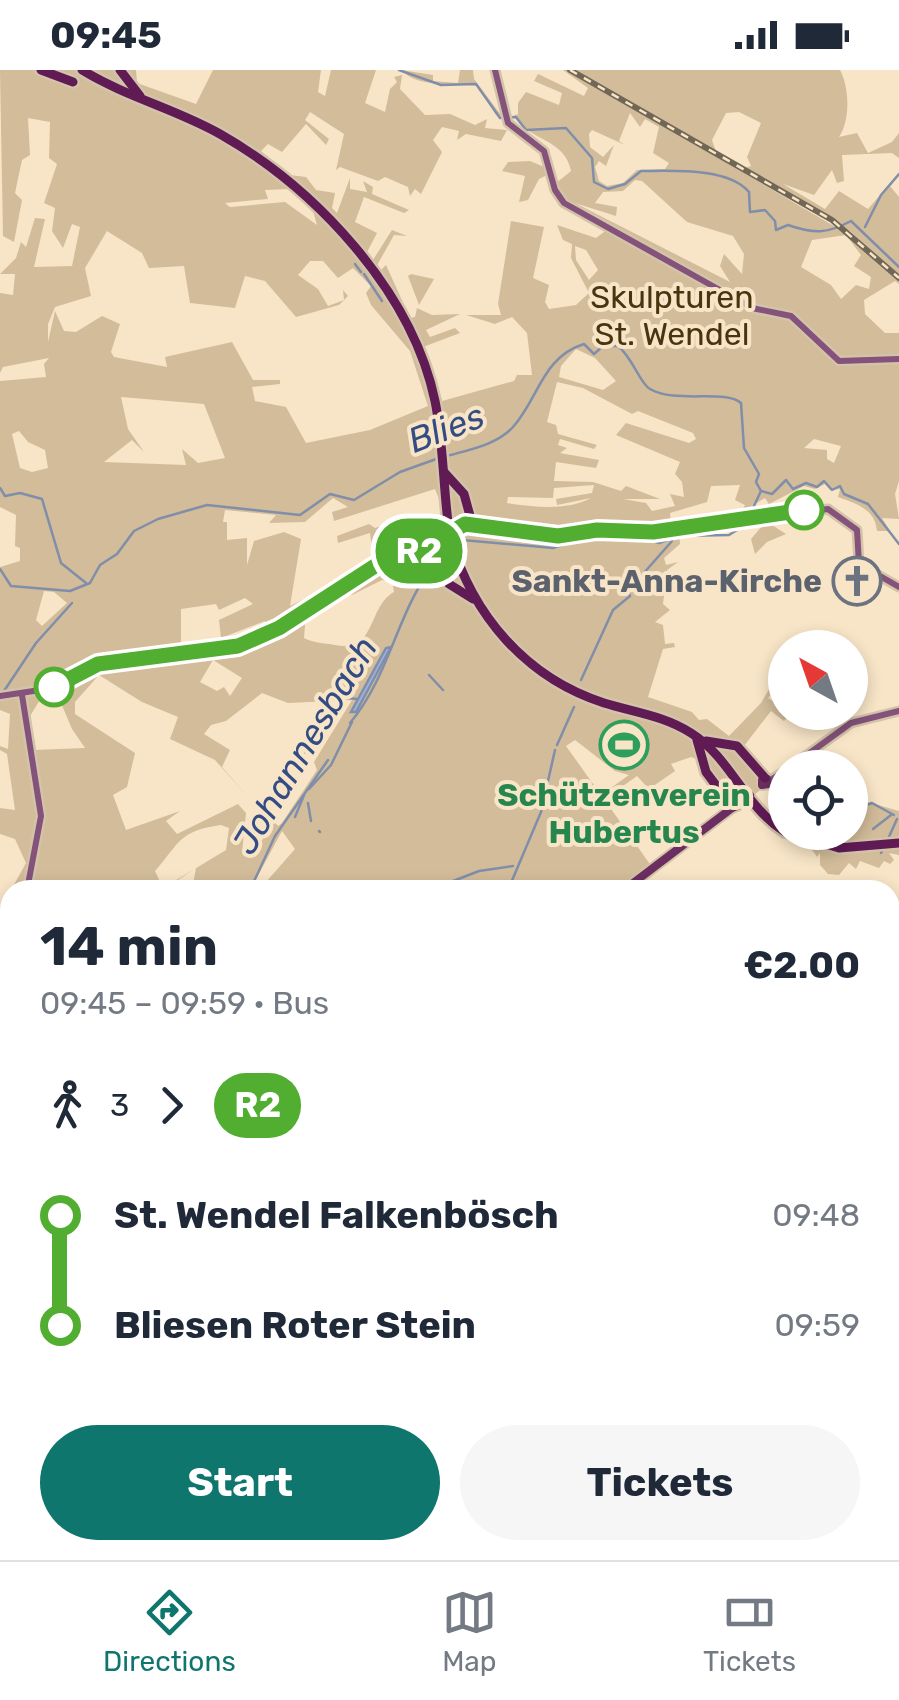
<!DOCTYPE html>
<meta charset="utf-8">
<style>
:root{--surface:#fff;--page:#f6f6f7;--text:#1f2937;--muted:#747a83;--line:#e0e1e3;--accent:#0f766e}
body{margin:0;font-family:Rubik,sans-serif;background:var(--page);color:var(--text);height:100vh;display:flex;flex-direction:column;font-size:38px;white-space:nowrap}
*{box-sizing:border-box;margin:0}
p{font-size:32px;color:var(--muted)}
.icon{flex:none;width:55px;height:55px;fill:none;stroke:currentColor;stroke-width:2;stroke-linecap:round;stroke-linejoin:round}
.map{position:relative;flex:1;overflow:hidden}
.details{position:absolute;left:0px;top:810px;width:900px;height:680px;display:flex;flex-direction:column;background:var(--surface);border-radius:30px 30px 0 0;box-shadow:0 5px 15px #0003}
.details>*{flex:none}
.badge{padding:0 20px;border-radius:32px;font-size:35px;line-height:65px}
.needle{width:65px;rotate:320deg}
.controls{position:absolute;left:768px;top:560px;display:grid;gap:20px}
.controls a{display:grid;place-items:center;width:100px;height:100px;border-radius:50%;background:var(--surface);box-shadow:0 5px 15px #0003;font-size:50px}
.map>.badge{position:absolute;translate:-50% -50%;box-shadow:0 0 0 5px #fff}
.legs{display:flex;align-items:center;gap:15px;height:110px;padding:0 40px;font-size:32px}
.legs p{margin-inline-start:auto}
.overview{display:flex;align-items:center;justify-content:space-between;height:170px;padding:0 40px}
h1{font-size:55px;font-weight:700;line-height:75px}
.action{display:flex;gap:20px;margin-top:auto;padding:20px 40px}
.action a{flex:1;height:115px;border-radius:60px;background:var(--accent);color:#fff;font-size:40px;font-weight:700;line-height:115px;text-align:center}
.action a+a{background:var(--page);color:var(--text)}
ul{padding:0 40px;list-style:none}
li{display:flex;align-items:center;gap:35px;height:110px;font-size:38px}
li i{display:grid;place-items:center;width:15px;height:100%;margin:0 12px;background:currentColor}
li i::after{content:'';width:25px;height:25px;margin:-12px;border:8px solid;border-radius:50%;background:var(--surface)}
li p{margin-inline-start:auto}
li:first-child i{background:linear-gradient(#0000 50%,currentColor 0)}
li:last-child i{background:linear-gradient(currentColor 50%,#0000 0)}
.status{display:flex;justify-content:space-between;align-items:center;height:70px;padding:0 50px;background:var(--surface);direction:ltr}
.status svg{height:28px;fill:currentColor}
.tab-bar{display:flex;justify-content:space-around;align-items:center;height:140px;border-top:2px solid var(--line);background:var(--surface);font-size:28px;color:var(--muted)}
.tab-bar a{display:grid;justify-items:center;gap:5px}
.tab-bar .active{color:var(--accent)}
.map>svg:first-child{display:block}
.green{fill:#d2bc9a;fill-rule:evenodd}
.water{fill:#9cb2de;stroke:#818ea9;stroke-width:2.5}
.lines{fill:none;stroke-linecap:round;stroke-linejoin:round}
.stream{stroke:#818ea9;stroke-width:2.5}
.secondary-casing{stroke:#d3c3a8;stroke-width:11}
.primary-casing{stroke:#d3c3a8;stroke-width:12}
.trunk-casing{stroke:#d3c3a8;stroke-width:14}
.secondary{stroke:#84527a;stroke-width:6}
.primary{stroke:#6b2e60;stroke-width:8}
.trunk{stroke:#601b55;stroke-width:9}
.rail-casing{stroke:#716756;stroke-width:6}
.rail{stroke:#f8e5c7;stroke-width:2.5;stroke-dasharray:8;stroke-linecap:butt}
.primary-bridge-casing{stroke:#d3c3a8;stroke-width:12;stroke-linecap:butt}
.trunk-bridge-casing{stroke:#d3c3a8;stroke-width:14;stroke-linecap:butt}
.primary-bridge{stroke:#6b2e60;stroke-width:8}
.trunk-bridge{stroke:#601b55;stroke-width:9}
.line-1-casing{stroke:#fff;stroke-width:22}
.line-1{stroke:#51ae31;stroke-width:15}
.stop-1-dot{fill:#fff;stroke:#51ae31;stroke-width:5}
.labels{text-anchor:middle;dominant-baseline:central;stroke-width:8;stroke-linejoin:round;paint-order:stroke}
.park-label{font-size:32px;fill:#48340f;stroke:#f8e5c7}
.worship-label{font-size:32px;font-weight:bold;fill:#5b616d;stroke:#f8e5c7;text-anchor:end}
.leisure-label{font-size:32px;font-weight:bold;fill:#27864d;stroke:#f8e5c7}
.water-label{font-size:35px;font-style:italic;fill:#344c84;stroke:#f8e5c7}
</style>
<div class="status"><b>09:45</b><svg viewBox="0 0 49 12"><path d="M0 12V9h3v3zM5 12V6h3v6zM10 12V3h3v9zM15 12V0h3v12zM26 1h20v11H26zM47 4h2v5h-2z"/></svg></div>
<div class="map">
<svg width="899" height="1490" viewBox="0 0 899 1490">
<rect width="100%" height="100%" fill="#f8e5c7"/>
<!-- green -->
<g class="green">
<path d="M0,0h136l1,13 59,21 17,-34h108l-3,22 7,4 6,-26h45l-11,33 20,9 5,-23 7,-7 -3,-5 8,-2 -2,14 25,26 25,-1 25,11 12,-6 -2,9 22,2 -6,11 -35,-7 -9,6 2,-9 -17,-4 -9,13 9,12 -21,42 -6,-5 -5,7 -2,-9 -23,-10 -7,4 -38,-14 -4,3 8,-36 -34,-22 -5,8 24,19 -3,6 -20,-21 -24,28 -14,-8 -7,7 28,24 17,2 10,13 19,3 -3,15 5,5 13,-35v11l17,3 -4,-11 10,6 -1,7 37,16 -5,3 -40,-16 -9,25 22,11 -12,23 6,7 21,-33 15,6 -13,-1 -19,34 4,3 7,-7 24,53 5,-1 2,-9 15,7 28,-1 -34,16 4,7 25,-9 5,5 -37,14 19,54 72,-20 3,-6h15l-5,-42 -15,-16 -17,7 -29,-9h35l-3,-11 13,-83 33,6 -11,51 16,7 -4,17 4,7 27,-4 13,-12 -18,-35 1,-14 -9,-4 -6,-15 39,13 12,-9 -50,-24 -3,-21 16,-13c-6,-32 -40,-30 -56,-53h-7l10,-4v-11l8,-11 33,13 3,-12 -28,-12 4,-7 46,22 4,-8 -25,-18h6l292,172 38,37v5l-4,-3 -31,19 1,14 20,19h14v148l-4,13 4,25 -17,-1 8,13h-13c-2,-22 -20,-27 -39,-34l2,-8 -10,1 -5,-6 -10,5 -11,-3 -35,18 -4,-6 -15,9 -6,11 -5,-2 6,-11 -10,-5 5,-15 -29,1 -4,16 -37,11 1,13 8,-1 1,19 -16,14 2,7 12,-3 -11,8 -4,34 7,6 -15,12 8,3 2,19 9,-1 1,4 -12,2 -15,48 44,15 7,8 8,-1 22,17 32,-33 22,-38 2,12 -17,21 24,15 -8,8 -13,-10 -27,35 29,34 -19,15 -6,-1 22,21 15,3v14h65v-35l49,14v44l-10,-2 5,7 -4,4 -6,-3 -5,7 -19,-7 -4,8 -7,-6 -10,12 -11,-1 -8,-9v-12l-3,4c-7,-14 -26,-18 -40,-26 -12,-7 -28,-25 -35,-28 -20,-10 -36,-20 -42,-43l-9,-3 -20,7 4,7 -26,18 -12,-13 -31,22 -4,-2 52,74 -27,20h-368l36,-41 -13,-18 -32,59h-58l4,-22 -18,12 -3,10 -165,2 16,-29 -11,-24 -15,-5v-26l15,2 -8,-56 -7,-4v-4l8,3 2,-35 -10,-4v-143l20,-6v-13l-5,-2 1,-31 -16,-8v-126l46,-4 -2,-13 5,-6 -46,9 -3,6v-80l13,2 2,-21h-15l16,-16 5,-16 5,5 9,-29 10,1 -11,48 38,-1 8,-39 -8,-3 -9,24 -11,-17 3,-23 -11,-5 13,-39 -8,-6 1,-36 -22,-4 2,37 -8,5 -7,33 7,7 -8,42 -11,-6zM630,43l10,14 5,-8 14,8 -6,26 16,10 -4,6 -28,1 -14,13 -16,3 -8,-5 -4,-14 4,-6 7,5 8,-21 -11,12 -13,-10 -1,-13 3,-4 33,15 -6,-4zM635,110l7,1 45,41 46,14 11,18 -2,20 -18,-20 -4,12 10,16 -155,-79 41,13 1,-9 -22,-4 8,-11 20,-1zM289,119l24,22 4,14 -32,-23 -55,5 -5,-4 43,-4 -3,-9zM107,161l35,22 7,15 35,-2 6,37 45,5 10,-32 20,5 31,36 43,-12 9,-9 -5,-6 1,10 -16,6 -10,-17 -20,-14 12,-14h13l15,17 15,-10 18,18 -5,7 5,12 39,46 18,55 -58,24 -64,13 -20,-36 -31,-6 -3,-14 28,-3v-4h-27l-21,-38 -67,15 2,10 -53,-10 -3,-5 9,-28 -18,-8 -26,16 -12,-1 -9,-20 -7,31v-18l7,-17 36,-11 -6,-28zM846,165l15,20 -7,11 17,11 -2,12 -13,-4 -15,14 -10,-14 -30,-18 11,-27zM575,176l11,4 12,20 -9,10 -13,-20zM576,279l19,9 21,23 -13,9 -44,-13 2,-11zM557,312l26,6 49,26 6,-3 55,22 3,6 -7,4 -63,-20 -10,12 64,27 -5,12 7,8 2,15 -14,-3 5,12 -23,5 -6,-8 -23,-4h37l-34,-13 -5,5 -28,-9 -39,-1 2,-19 40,6 3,-8 -39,-7 7,-5 -9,-3 2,-6 34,10 3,-4 -39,-11 -2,-9 -9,-3zM121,327l83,7 21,54 -27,5 -16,-14 4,16 -82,-3 28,-22 12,12 -16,-23zM19,361l9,11 17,8 3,18 -16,4 -12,-4 -8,-34zM814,369l27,7 -7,17 -7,-4v-9l-23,-2zM594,415l-2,8 -36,6 1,6 34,-7c-24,13 -57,9 -84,5l1,-6 45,1 1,-10zM435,419l7,17 -2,25 -22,18 -36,11 -4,-29 26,-12 -29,9 -6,-4 -32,12 1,7 32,-10 4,31 -84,42 11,-67 -17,-7 -30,9 -7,24v-27l-20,2v-18h-4l2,-12 51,5 -7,8 36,-1 28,-24 15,9 -16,5 2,9zM382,510l10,1 2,11c-27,15 -17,61 -59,53 -11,-2 -21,-2 -31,-7l2,-25 35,-24 11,6zM44,521l10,1 13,11 -25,23 -6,-6zM245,528l8,6 -34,16 2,18 44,-17v11l-36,14 -48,5v-42l35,-5 3,6zM213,590l29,18 -12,18 -6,-9 -7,4 -17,-9zM99,605l43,27 36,15 -8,22 45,21 32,36 -25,-29 8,-17 -26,-16 7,-9 15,-4 36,-28 26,10 64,-3 -38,62 3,8 -35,53 -4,3 -5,-6 -20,37 -11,-4 4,-40 -8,-9 -61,30 -11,-13 14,-10 -54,19 -13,-35 14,-8 8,-34 -60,-39v-12zM43,625l15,1 14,33 13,19 -51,2 -7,-29zM575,670l40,31 14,4 -28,20 -35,-49zM221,755l8,3 -3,22 -63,38 -8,-17c25,-28 23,-40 66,-46z"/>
<path d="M401,0l32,5v6l25,2 2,-13h13l1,9 30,40 -8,-4 -18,-29c-25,-4 -59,3 -77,-16z"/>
<path d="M575,0h265c10,19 10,51 -1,67l18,-4 11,20 24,-11 7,-9v25l-7,-5 -50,2 2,26 -7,2 -5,-13 -18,25 -31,-11 42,25 14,-18 29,18 31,-36 -9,13 9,11v79l-48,-44 -106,-64 6,-2 -4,-9 14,-34 -22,-11 -13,1 -14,27 4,12z"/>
<polygon points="530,91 549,99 549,104 539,109 528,130 519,132 525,106 502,101 508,92"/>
<polygon points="411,204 434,209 419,235 408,206"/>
<polygon points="772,455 786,464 767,472 755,484 751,469 762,456"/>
<polygon points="334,639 312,681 303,685 318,648 321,654 328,640"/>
<polygon points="899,863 899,890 892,894 899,903 899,931 890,941 890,869"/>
<polygon points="899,944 899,962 894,967 899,973 899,1187 890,1193 890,956"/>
<polygon points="890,1296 899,1300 895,1317 899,1321 899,1361 890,1370"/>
<polygon points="0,1299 10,1309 10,1344 5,1343 0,1360"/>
<polygon points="899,1371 899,1490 866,1490 863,1480 890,1480 890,1373"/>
<polygon points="0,1401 10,1404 10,1480 38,1480 38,1490 0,1490"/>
<polygon points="113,1480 463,1480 471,1486 474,1480 541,1480 535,1490 133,1490"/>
<polygon points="576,1480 639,1480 627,1490 588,1490"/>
</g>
<!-- water -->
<polygon class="water" points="391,577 356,642 351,642 386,578"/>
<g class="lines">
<!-- stream -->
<g class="stream">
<path d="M399,0l42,15 35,-1 24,34 16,-1 10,13 40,-2 26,30 2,24 14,7 17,-5 16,-13c31,0 87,-4 108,21l1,20 15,-2 10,11 1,9 12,-5c26,9 39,9 63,-4l48,46"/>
<polyline points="865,157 881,125 899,104"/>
<polyline points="355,194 361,202"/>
<polyline points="364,204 382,231"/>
<path d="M447,386c21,-6 50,-11 66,-29 26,-29 29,-70 71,-83l10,10 9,-8h15c15,12 22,38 32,43 25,15 75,0 91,14l3,45 15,26 -3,8 5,9 11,3 14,-14 7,9 13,-6 11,4 7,-6 8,9 8,-4 4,8 24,10 31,40"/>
<polyline points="0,418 5,426 20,423 42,429 61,493 86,513"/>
<polyline points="462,470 553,478 583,468 643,468 659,473 679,466 729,465 745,455 761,421"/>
<polyline points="0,499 11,516 70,521 90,513 100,495 117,484 134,461 158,449 207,435 300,445 330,424 354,430 400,402 439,388"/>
<polyline points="817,569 818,568"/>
<polyline points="429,605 443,620"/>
<polyline points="581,610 613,540 630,526 628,521 672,471"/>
<polyline points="4,621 36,573 72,533"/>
<polyline points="347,628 357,629"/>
<path d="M350,653c38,-45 46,-105 79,-152"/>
<polyline points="557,675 574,637"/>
<polyline points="309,719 331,695 352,652"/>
<polyline points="308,733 311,751"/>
<polyline points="850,741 872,733 894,745"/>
<polyline points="295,747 304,725"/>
<polyline points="873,759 891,745"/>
<polyline points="319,761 320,762"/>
<polyline points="888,769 897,749"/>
<polyline points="881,783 882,781"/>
<polyline points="443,815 479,801 513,796"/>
<polyline points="250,820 275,766 328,690"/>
<polyline points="508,820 541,742 555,680"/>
<polyline points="0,1145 10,1139"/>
<polyline points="890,1163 899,1156"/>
<polyline points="0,1276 10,1272"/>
<polyline points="82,1490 82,1480"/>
<polyline points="472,1490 477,1480"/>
</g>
<!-- secondary casing -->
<g class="secondary-casing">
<g id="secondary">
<polyline points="495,0 508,53 544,81 555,120 564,133 752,238 791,246 839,291 899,289"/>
<polyline points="22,625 41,746 27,820"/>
<polyline points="0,626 47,619 98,594 238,576 279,558 375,496 412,485 465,454 559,466 597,460 653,462 828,439 857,460 859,494 899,517"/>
<polyline points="789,698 851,653 899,641"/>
<polyline points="769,711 785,701"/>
<polyline points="0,1094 10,1063"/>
<polyline points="890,1187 899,1179"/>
<polyline points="703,1480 716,1490"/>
</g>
</g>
<!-- primary casing -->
<g class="primary-casing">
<g id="primary">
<polygon points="767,709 768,714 762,715 762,710"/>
<polygon points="736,731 737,736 732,738 731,733"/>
<polyline points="624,820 732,738"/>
<polyline points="0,1189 10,1197"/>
</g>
</g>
<!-- trunk casing -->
<g class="trunk-casing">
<g id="trunk">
<polyline points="41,0 73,12"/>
<path d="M82,0c44,27 94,39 138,64 95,54 192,157 215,267 8,39 8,81 13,121"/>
<polyline points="120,0 140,26"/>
<polyline points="444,402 464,424 472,453"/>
<path d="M450,467c22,78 76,141 154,166 30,9 61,13 87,30 40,25 53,73 94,99"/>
<polyline points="426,477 449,514 473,529"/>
<polyline points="697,670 706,702 730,734"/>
<polyline points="706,671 737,676 765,708"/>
<polyline points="786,762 839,778 899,773"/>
</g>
</g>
<!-- secondary -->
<use href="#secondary" class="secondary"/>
<!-- primary -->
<use href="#primary" class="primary"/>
<!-- trunk -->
<use href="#trunk" class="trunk"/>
<!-- rail casing -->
<g class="rail-casing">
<polyline id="rail" points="570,0 832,150 899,208"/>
</g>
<!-- rail -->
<use href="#rail" class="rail"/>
<!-- primary-bridge casing -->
<g class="primary-bridge-casing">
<polyline id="primary-bridge" points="743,730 750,725"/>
</g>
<!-- trunk-bridge casing -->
<g class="trunk-bridge-casing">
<polyline id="trunk-bridge" points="448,452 450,467"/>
</g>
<!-- primary-bridge -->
<use href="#primary-bridge" class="primary-bridge"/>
<!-- trunk-bridge -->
<use href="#trunk-bridge" class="trunk-bridge"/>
</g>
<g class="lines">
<!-- line-1 casing -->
<g class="line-1-casing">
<polyline id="line-1" points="54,617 98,594 238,576 279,558 375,496 417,482 465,454 558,466 597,460 653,462 804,440"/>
</g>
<!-- line-1 -->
<use href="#line-1" class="line-1"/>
</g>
<!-- icons -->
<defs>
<g id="church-ring" transform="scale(2.5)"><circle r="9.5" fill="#f8e5c7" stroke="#6b7280" stroke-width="1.5"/><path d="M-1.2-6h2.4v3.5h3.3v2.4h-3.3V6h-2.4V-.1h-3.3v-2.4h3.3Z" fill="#6b7280"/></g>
<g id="stadium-ring" transform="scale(2.5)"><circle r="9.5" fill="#f8e5c7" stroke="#2e9e5b" stroke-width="1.5"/><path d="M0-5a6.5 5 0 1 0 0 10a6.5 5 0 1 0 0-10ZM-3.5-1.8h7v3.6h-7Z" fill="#2e9e5b"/></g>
</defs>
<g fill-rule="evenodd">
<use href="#church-ring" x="857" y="511"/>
<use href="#stadium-ring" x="624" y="675"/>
</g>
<!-- markers -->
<g class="stop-1-dot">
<circle cx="804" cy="440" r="18"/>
<circle cx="54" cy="617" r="18"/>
</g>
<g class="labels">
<!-- park labels -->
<g class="park-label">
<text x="672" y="227">Skulpturen<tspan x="672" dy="37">St. Wendel</tspan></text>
</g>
<!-- worship labels -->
<g class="worship-label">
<text x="822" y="511">Sankt-Anna-Kirche</text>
</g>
<!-- leisure labels -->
<g class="leisure-label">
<text x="624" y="725">Schützenverein<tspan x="624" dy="37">Hubertus</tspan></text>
</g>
<!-- water labels -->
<g class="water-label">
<text transform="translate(446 358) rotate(-21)">Blies</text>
<text transform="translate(305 675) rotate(-59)">Johannesbach</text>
</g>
</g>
</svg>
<div class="controls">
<a><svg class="needle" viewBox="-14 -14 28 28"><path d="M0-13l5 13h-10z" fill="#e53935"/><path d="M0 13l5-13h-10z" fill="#747a83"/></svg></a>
<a><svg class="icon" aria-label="locate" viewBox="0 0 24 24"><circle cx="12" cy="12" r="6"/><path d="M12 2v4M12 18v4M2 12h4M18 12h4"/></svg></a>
</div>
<b class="badge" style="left:419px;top:481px;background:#51ae31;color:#fff">R2</b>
<section class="details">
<div class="overview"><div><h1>14 min</h1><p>09:45 – 09:59 · Bus</p></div><b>€2.00</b></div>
<div class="legs"><svg class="icon" aria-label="walk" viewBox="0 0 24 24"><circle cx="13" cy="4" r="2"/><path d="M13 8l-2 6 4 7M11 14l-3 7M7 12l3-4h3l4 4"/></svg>3<svg class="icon" aria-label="forward" viewBox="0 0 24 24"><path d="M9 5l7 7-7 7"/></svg><b class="badge" style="background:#51ae31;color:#fff">R2</b></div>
<ul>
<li><i style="color:#51ae31"></i><b>St. Wendel Falkenbösch</b><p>09:48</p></li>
<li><i style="color:#51ae31"></i><b>Bliesen Roter Stein</b><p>09:59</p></li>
</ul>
<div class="action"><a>Start</a><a>Tickets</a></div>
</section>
</div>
<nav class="tab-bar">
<a class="active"><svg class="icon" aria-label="directions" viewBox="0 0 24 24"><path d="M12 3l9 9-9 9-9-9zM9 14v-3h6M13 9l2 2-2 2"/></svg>Directions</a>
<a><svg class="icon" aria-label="map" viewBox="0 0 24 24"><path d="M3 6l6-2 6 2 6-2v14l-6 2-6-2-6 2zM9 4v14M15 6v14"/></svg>Map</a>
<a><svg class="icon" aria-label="tickets" viewBox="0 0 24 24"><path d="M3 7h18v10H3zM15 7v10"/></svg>Tickets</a>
</nav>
